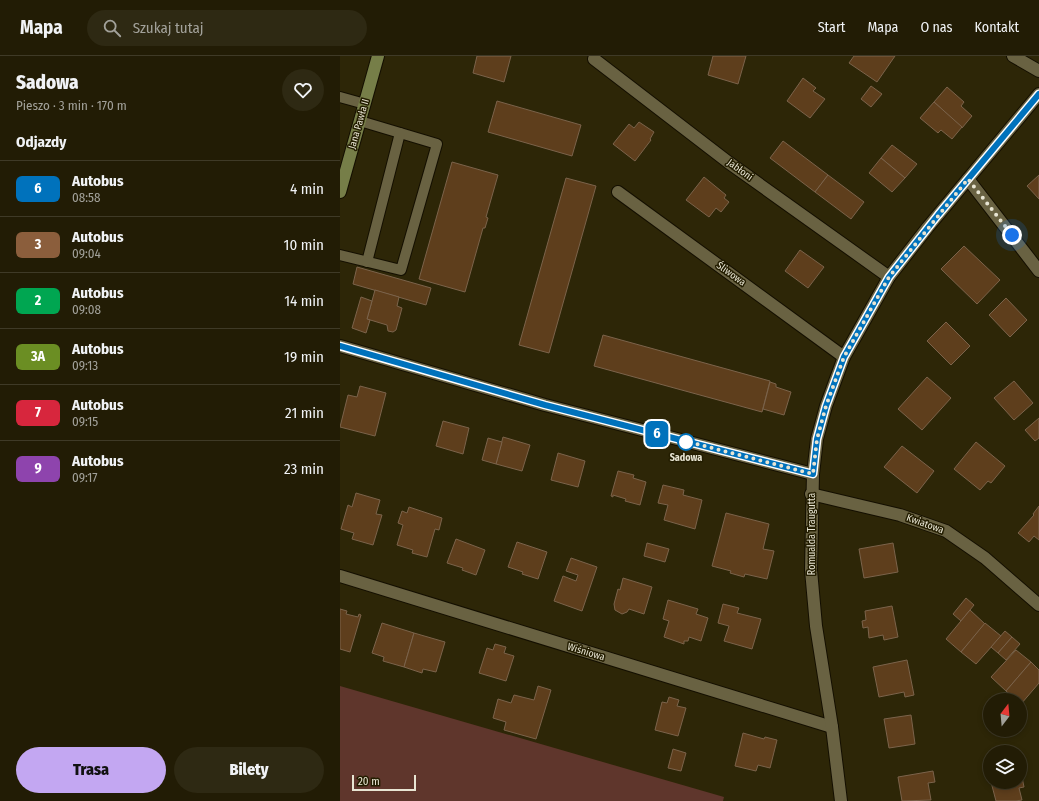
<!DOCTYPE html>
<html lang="pl">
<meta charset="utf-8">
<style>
:root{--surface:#221c05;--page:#2e2913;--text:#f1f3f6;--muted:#a2a19a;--line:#3f3a27;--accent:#c3a7f2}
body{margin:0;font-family:"Fira Sans Condensed",sans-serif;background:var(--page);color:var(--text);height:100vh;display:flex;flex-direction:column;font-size:15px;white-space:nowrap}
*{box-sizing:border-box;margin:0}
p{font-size:13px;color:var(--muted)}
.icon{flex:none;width:22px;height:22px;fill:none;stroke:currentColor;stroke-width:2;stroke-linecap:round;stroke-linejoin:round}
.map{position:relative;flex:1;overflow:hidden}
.details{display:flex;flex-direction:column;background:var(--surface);width:340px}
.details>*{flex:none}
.badge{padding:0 8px;border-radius:6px;font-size:14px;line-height:26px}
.needle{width:26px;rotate:16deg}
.fabs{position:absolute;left:643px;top:637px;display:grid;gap:8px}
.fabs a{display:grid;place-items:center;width:44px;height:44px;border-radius:50%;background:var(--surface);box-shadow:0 2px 6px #0003,0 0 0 1px var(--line);font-size:20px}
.scale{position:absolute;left:12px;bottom:10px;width:64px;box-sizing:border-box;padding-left:4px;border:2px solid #e8e5d3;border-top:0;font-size:11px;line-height:14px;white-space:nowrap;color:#e8e5d3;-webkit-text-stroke:3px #231d00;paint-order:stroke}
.you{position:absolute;width:20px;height:20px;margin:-10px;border:3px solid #fff;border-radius:50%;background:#1a73e8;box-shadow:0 0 0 6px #1a73e833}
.map>.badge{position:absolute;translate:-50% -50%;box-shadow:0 0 0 2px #fff}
h2{padding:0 16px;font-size:15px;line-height:36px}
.round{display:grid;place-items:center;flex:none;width:42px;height:42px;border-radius:21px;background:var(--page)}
.summary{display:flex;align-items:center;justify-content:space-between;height:68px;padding:0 16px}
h1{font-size:19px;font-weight:800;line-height:30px}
.action{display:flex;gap:8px;margin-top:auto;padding:8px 16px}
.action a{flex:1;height:46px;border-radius:24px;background:var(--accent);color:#111;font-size:16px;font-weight:800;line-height:46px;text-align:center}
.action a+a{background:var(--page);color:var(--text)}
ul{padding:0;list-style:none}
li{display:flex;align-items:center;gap:12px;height:56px;padding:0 16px;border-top:1px solid var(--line)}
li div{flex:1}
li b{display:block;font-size:15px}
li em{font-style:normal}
li .badge{min-width:44px;font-weight:700;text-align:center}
header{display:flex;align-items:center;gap:24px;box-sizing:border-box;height:56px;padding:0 20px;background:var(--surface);border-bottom:1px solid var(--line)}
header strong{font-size:19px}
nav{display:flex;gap:22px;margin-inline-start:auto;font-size:14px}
.search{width:280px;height:36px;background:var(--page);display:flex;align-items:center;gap:10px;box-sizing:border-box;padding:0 14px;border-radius:22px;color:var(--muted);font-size:15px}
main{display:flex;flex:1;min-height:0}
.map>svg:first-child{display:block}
.green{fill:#5f362c}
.building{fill:#5e3e1c;stroke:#7b634b}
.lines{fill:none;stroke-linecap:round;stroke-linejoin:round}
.lane-casing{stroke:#140f00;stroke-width:12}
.street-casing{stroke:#140f00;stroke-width:14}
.secondary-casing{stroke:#140f00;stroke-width:14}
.lane{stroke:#696242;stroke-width:10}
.street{stroke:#696242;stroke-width:12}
.secondary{stroke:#767e48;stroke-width:12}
.line-casing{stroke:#fff;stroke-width:9}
.line{stroke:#0072bc;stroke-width:6}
.walk{stroke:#e8e5d3;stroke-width:4;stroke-dasharray:0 7.2}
.stop-dot{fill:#fff;stroke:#0072bc;stroke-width:2}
.labels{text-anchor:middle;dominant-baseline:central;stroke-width:3;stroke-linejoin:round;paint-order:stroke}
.street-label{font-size:10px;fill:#e8e5d3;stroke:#231d00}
.stop-label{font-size:10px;font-weight:bold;fill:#e8e5d3;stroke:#231d00}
</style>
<header>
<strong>Mapa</strong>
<div class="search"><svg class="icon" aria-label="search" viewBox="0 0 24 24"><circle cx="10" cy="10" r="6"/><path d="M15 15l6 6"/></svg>Szukaj tutaj</div>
<nav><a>Start</a><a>Mapa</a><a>O nas</a><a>Kontakt</a></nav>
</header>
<main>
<section class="details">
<div class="summary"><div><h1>Sadowa</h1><p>Pieszo · 3 min · 170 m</p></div><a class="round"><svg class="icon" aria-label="heart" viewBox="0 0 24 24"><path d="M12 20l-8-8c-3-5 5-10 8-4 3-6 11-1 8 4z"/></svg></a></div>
<h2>Odjazdy</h2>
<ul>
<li><span class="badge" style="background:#0072bc;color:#fff">6</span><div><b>Autobus</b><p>08:58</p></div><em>4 min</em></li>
<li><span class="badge" style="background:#8b5e3c;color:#fff">3</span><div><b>Autobus</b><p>09:04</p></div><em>10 min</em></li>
<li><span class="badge" style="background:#00a651;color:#fff">2</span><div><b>Autobus</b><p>09:08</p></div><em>14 min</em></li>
<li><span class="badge" style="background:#6b8e23;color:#fff">3A</span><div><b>Autobus</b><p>09:13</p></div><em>19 min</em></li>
<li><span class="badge" style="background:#d7263d;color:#fff">7</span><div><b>Autobus</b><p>09:15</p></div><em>21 min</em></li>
<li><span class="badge" style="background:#8e44ad;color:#fff">9</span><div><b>Autobus</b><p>09:17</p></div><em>23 min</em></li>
</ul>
<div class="action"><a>Trasa</a><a>Bilety</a></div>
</section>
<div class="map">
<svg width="699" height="745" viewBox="0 0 699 745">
<rect width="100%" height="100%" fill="#2d2607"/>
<!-- green -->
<polygon class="green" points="0,630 384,741 383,745 0,745"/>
<!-- building -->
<g class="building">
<polygon points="137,0 171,0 164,26 133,17"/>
<polygon points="373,0 406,0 398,28 368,19"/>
<polygon points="514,0 555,0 537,26 509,7"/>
<polygon points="463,22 476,32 473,35 485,43 470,62 447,45"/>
<polygon points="531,30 542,38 531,51 521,43"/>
<polygon points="607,31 624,46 621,50 632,60 622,72 594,46"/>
<polygon points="157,45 241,69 232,100 148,76"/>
<polygon points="594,46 622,71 612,83 601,74 598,77 580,62"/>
<polygon points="299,66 314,76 310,83 311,84 295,105 273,88 289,68 294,72"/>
<polygon points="443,85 488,119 475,136 430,102"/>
<polygon points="552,89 577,108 565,122 541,102"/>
<polygon points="541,102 565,122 552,136 529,117"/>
<polygon points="112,106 158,119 146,161 148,162 145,172 143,172 125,236 79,223"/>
<polygon points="488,119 524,146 511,163 475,136"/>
<polygon points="699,119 699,143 687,130"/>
<polygon points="364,121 386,139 384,142 389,146 381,156 376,152 369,161 346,144"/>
<polygon points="226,122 256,130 209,297 179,289"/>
<polygon points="624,190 660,224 637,248 601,213"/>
<polygon points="460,194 484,211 468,232 445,215"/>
<polygon points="17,211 91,232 86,249 13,228"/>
<polygon points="35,234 59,241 57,250 62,252 56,274 53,276 48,275 47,269 27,263"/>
<polygon points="21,241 32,245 27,263 30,264 26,277 12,272"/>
<polygon points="666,242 687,264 670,281 649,259"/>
<polygon points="606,266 630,290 611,309 587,285"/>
<polygon points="263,279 430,325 422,356 254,310"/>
<polygon points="587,321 611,342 582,374 558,353"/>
<polygon points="674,325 693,347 674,364 654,342"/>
<polygon points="430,326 436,328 436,331 451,336 444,359 423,353"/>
<polygon points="20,330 46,337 35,380 0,371 8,339 17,341"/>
<polygon points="699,362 699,382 695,385 685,374"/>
<polygon points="103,365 129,372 123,398 96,390"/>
<polygon points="163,381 190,389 182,415 156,408"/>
<polygon points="148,382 162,386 156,408 142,404"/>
<polygon points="636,386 665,410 651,427 648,425 640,434 614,413"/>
<polygon points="562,390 594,415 577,437 544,411"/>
<polygon points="218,397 245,405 238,431 211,424"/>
<polygon points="278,415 294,419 293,422 306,426 300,449 285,445 286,443 273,439 273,441 271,440"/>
<polygon points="323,429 344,434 343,439 362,444 355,473 324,464 328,449 318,447"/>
<polygon points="16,437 40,444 36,458 42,459 33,489 12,483 14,477 1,473 8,449 12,451"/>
<polygon points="699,450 699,484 694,480 689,486 678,477 694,459 693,458"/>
<polygon points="69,451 102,462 99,474 95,473 87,501 72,497 73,494 57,489 63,469 58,467 62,455 67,457"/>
<polygon points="386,457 429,468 423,493 434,495 427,523 405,518 404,521 390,517 391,515 372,510"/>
<polygon points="116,483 145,494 136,519 122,514 123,512 107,507"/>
<polygon points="177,486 207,496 198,523 182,518 183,516 168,511"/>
<polygon points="307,487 329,493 325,506 304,500"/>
<polygon points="553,487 558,516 524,522 519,493"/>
<polygon points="231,502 257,511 242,555 214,545 223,520 236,525 238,519 226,515"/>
<polygon points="283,522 312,531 304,558 289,553 287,556 282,558 275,554 274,548 278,533 280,534"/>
<polygon points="626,542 634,549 621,565 613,558"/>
<polygon points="328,544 358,553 356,558 368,562 361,585 349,581 348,585 344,585 344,588 324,581 329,565 323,563"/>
<polygon points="383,548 399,552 397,557 421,563 412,593 384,585 389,570 378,567"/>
<polygon points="552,550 558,581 544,584 543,579 529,582 528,571 523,572 522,565 526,564 525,555"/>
<polygon points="0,553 7,555 6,558 18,561 19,558 21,559 10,596 0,593"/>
<polygon points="630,554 645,568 621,596 606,583"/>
<polygon points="42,567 74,577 64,611 43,605 44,601 32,597"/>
<polygon points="645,567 661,580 636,608 621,596"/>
<polygon points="665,575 672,581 658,597 651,591"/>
<polygon points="74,577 105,586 96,616 83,613 82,617 64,611"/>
<polygon points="672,581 680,588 666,604 658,597"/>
<polygon points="155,588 166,591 164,597 174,600 166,625 139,617 147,592 153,594"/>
<polygon points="676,594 691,606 666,635 651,621"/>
<polygon points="567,604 574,639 565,641 564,636 539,641 533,611"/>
<polygon points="691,606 699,614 699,627 681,648 680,644 676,644 666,635"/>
<polygon points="198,630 211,634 196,683 164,674 166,666 153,662 158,643 171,647 174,639 194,644"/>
<polygon points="329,641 339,644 337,650 346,652 338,680 315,674 322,646 327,647"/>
<polygon points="571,659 575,688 549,692 544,663"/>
<polygon points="403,677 424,683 425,681 437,684 430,712 418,709 416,715 395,710"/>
<polygon points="333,693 346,697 341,715 328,712"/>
<polygon points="593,715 595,726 588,727 591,744 562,745 558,721"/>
<polygon points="682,721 684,731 679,732 682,744 676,745 656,745 651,726 680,726 680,722"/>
</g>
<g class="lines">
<!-- lane casing -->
<g class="lane-casing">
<g id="lane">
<polyline points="0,41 25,48"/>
<polyline points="0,199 61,214 97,88 20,65"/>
<polyline points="27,206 60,77"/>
</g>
</g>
<!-- street casing -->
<g class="street-casing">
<g id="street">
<polyline points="673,0 699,15"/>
<polyline points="254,3 388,106 549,221"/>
<polyline points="628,123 699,215"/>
<polyline points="278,136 504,301"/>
<polyline points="0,290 205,349 473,418"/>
<polyline points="471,438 560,459 606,475 645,502 699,549"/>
<polyline points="0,520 492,671"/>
<polyline points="501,745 492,671 476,570 471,514 473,418 477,383 486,350 504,301 549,221 588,171 699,38"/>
</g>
</g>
<!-- secondary casing -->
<g class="secondary-casing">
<polyline id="secondary" points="0,136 38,0"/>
</g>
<!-- lane -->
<use href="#lane" class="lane"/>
<!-- street -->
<use href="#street" class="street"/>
<!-- secondary -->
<use href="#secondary" class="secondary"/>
</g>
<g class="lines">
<!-- line casing -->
<g class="line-casing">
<polyline id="line" points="0,290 205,349 473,418 477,383 486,350 504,301 549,221 598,159 699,38"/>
</g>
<!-- line -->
<use href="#line" class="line"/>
<!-- walk -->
<polyline class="walk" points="346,386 345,385 473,418 477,383 486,350 504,301 549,221 628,123 672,179"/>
</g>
<!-- markers -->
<circle class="stop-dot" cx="346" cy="386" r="8"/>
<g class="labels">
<!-- street labels -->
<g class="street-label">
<text transform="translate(19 68) rotate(-74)">Jana Pawła II</text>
<text transform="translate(400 114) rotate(36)">Jabłoni</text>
<text transform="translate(391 218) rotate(36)">Śliwowa</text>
<text transform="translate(585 468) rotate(20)">Kwiatowa</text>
<text transform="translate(472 478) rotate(-90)">Romualda Traugutta</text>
<text transform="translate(246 596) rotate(17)">Wiśniowa</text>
</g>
<!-- stop labels -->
<g class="stop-label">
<text x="346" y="402">Sadowa</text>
</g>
</g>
</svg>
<div class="fabs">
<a><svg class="needle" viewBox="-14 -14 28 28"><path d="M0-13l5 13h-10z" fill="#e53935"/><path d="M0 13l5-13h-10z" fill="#a2a19a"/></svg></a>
<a><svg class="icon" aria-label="layers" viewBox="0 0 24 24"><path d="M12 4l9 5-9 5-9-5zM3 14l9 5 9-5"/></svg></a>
</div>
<div class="scale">20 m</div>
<div class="you" style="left:672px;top:179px"></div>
<b class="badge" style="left:317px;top:378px;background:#0072bc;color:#fff">6</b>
</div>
</main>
